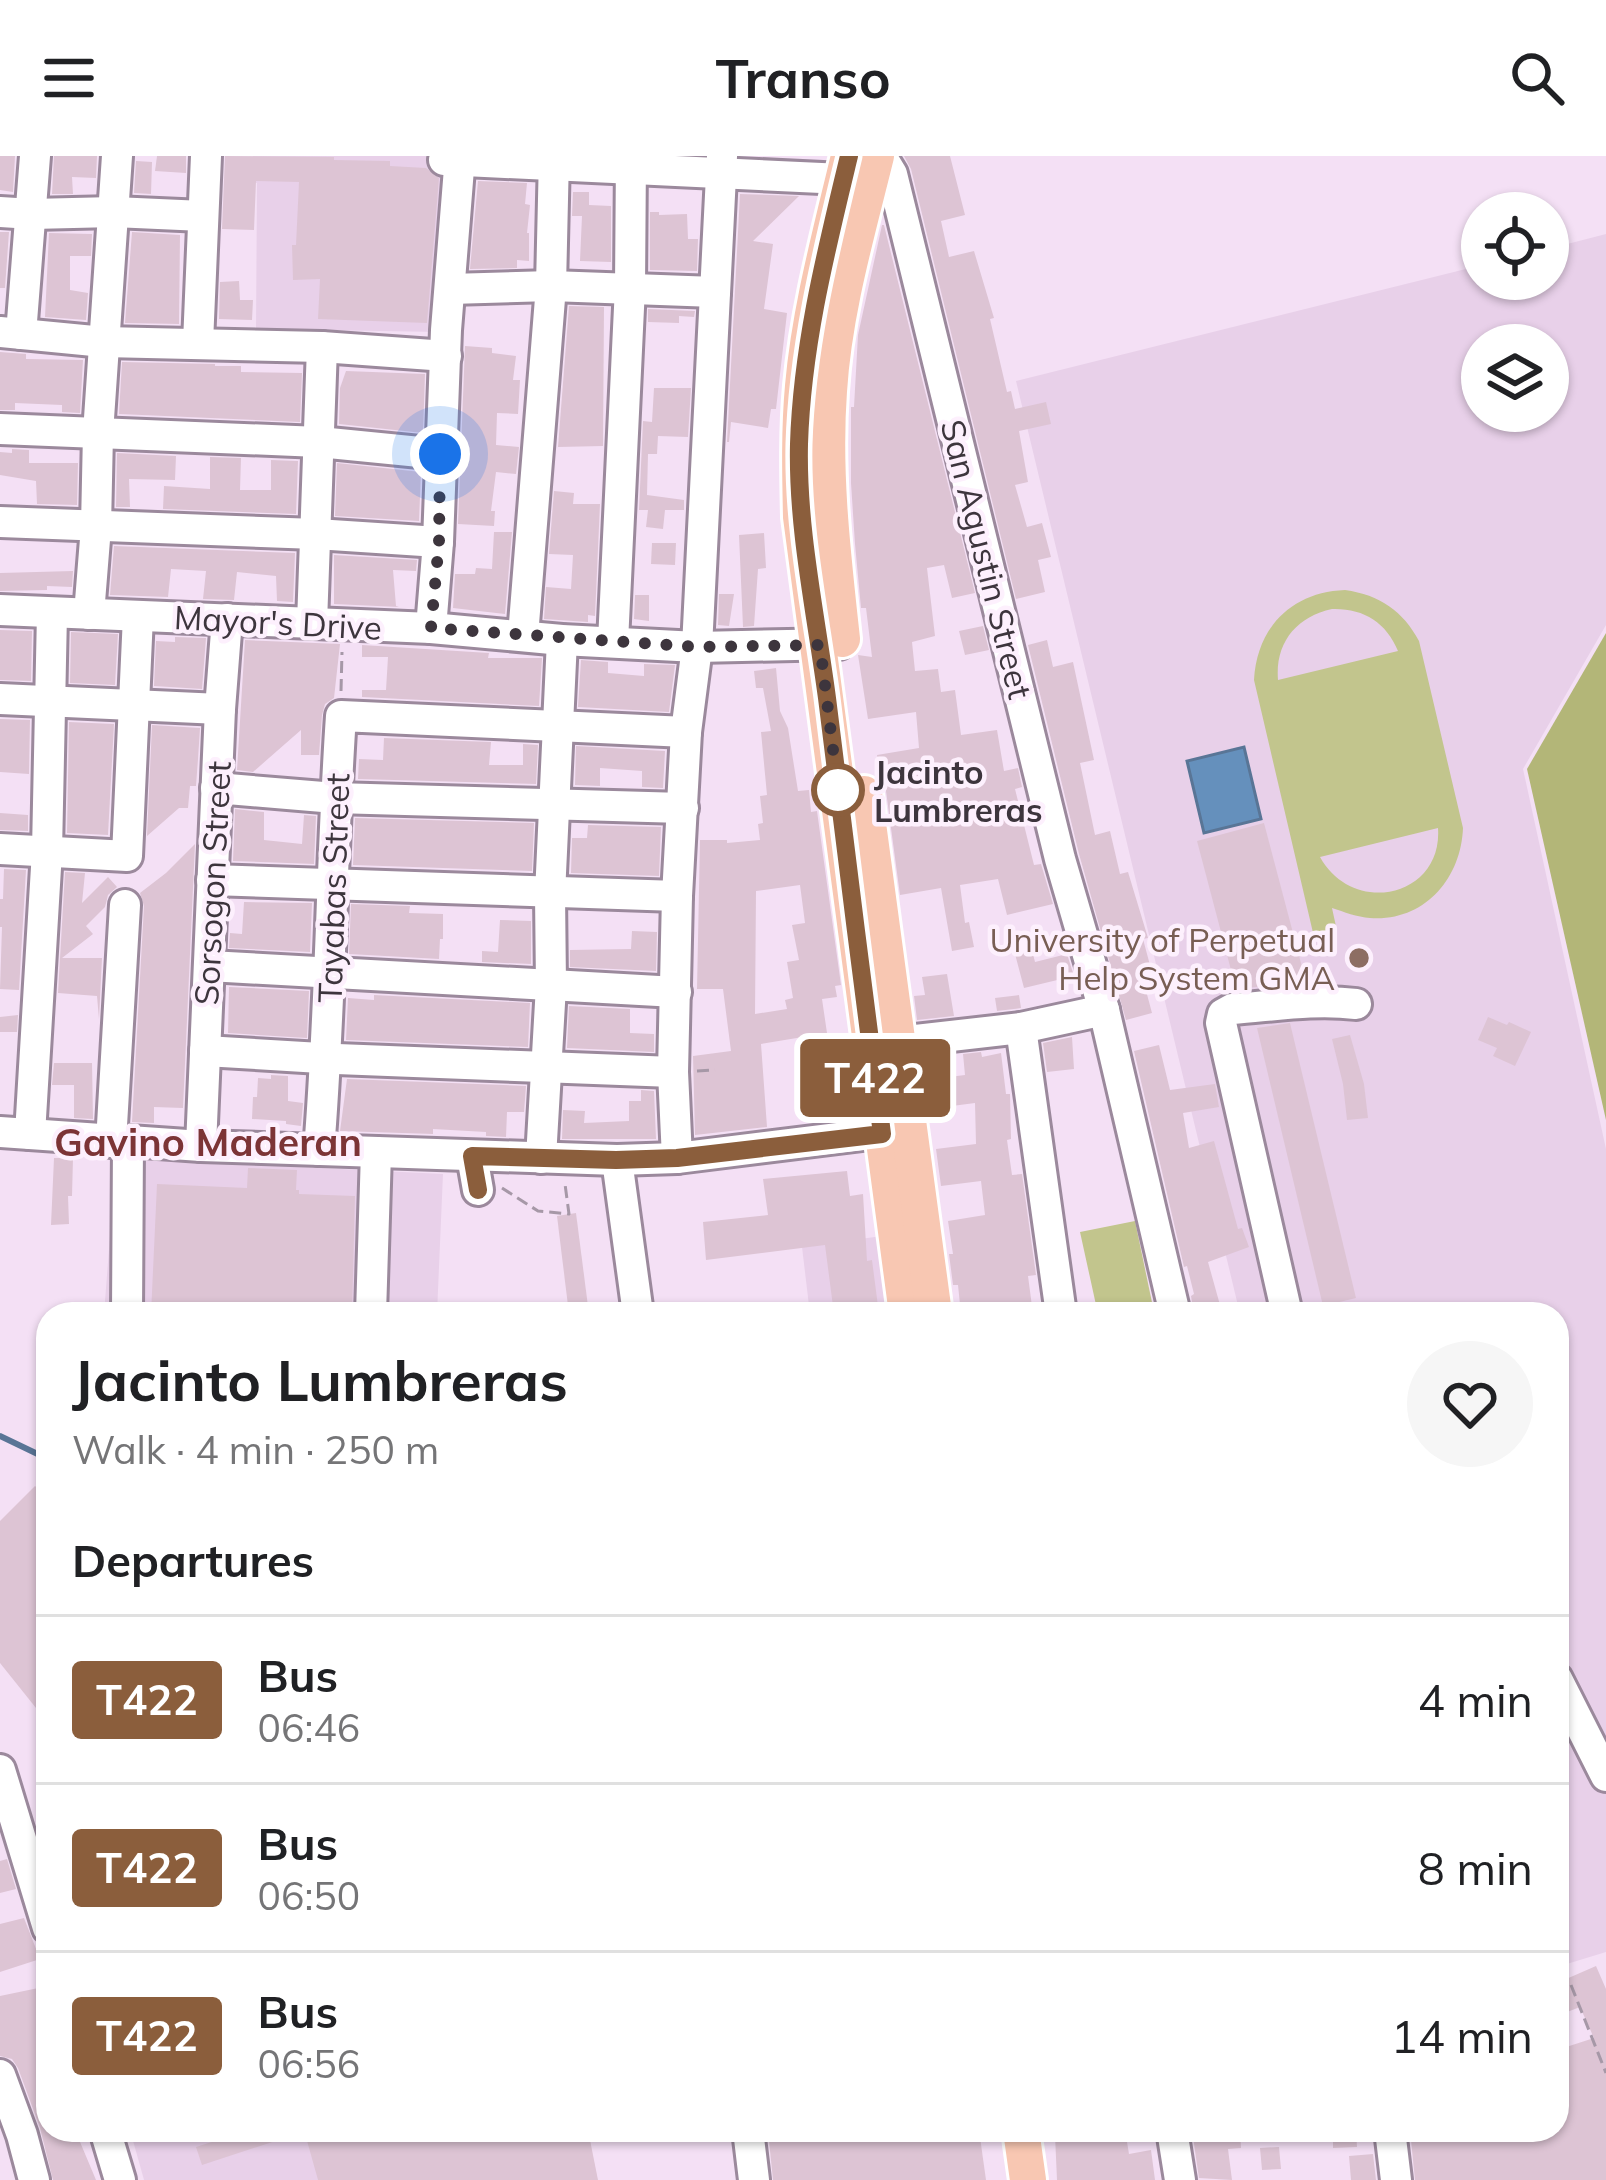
<!DOCTYPE html>
<meta charset="utf-8">
<style>
:root{--surface:#fff;--page:#f6f6f6;--text:#202124;--muted:#757577;--line:#e0e0e0}
body{margin:0;font-family:Mulish,sans-serif;background:var(--page);color:var(--text);height:100vh;display:flex;flex-direction:column;font-size:45px;white-space:nowrap}
*{box-sizing:border-box;margin:0}
p{font-size:39px;color:var(--muted)}
.icon{flex:none;width:66px;height:66px;fill:none;stroke:currentColor;stroke-width:2;stroke-linecap:round;stroke-linejoin:round}
.map{position:relative;flex:1;overflow:hidden}
.side{position:absolute;left:36px;top:1146px;width:1533px;height:840px;display:flex;flex-direction:column;background:var(--surface);border-radius:36px;box-shadow:0 3px 9px #0004}
.side>*{flex:none}
.badge{padding:0 24px;border-radius:9px;font-size:42px;line-height:78px}
.controls{position:absolute;left:1461px;top:36px;display:grid;gap:24px}
.controls a{display:grid;place-items:center;width:108px;height:108px;border-radius:50%;background:var(--surface);box-shadow:0 3px 9px #0004;font-size:60px}
.you{position:absolute;width:60px;height:60px;margin:-30px;border:9px solid #fff;border-radius:50%;background:#1a73e8;box-shadow:0 0 0 18px #1a73e833}
.map>.badge{position:absolute;translate:-50% -50%;box-shadow:0 0 0 6px #fff}
h2{padding:0 36px;font-size:45px;line-height:108px}
.round{display:grid;place-items:center;flex:none;width:126px;height:126px;border-radius:63px;background:var(--page)}
.headline{display:flex;align-items:center;justify-content:space-between;height:204px;padding:0 36px}
h1{font-size:57px;font-weight:700;line-height:90px}
ul{padding:0;list-style:none}
li{display:flex;align-items:center;gap:36px;height:168px;padding:0 36px;border-top:3px solid var(--line)}
li div{flex:1}
li b{display:block;font-size:45px}
li em{font-style:normal}
li .badge{min-width:132px;font-weight:700;text-align:center}
header{display:flex;justify-content:space-between;align-items:center;height:156px;padding:0 36px;background:var(--surface);font-size:54px;font-weight:700}
.map>svg:first-child{display:block}
.built{fill:#e8d0e9;fill-rule:evenodd}
.green{fill:#c2c58d;fill-rule:evenodd}
.forest{fill:#b3b678}
.water{fill:#6590bc;stroke:#597596;stroke-width:3}
.lines{fill:none;stroke-linecap:round;stroke-linejoin:round}
.stream{stroke:#597596;stroke-width:6}
.building{fill:#ddc4d4;fill-rule:evenodd}
.minor-casing{stroke:#9b899c;stroke-width:36}
.major-casing{stroke:#fff;stroke-width:42}
.path{stroke:#a698a7;stroke-width:3;stroke-dasharray:12 6;stroke-linecap:butt}
.minor{stroke:#fff;stroke-width:30}
.major{stroke:#f8c7b2;stroke-width:36}
.line-casing{stroke:#fff;stroke-width:27}
.line{stroke:#8b5e3c;stroke-width:18}
.walk{stroke:#3d353d;stroke-width:12;stroke-dasharray:0 21.6}
.stop-dot{fill:#fff;stroke:#8b5e3c;stroke-width:6}
.education-dot{fill:#8d6e63;stroke:#fdf0fd;stroke-width:4.5}
.labels{text-anchor:middle;dominant-baseline:central;stroke-width:9;stroke-linejoin:round;paint-order:stroke}
.street-label{font-size:33px;fill:#3d353d;stroke:#fdf0fd}
.stop-label{font-size:33px;font-weight:bold;fill:#3d353d;stroke:#fdf0fd;text-anchor:start}
.education-label{font-size:33px;fill:#785e54;stroke:#fdf0fd;text-anchor:end}
.quarter-label{font-size:39px;font-weight:bold;fill:#7c3436;stroke:#fdf0fd}
</style>
<header><svg class="icon" aria-label="menu" viewBox="0 0 24 24"><path d="M4 6h16M4 12h16M4 18h16"/></svg>Transo<svg class="icon" aria-label="search" viewBox="0 0 24 24"><circle cx="10" cy="10" r="6"/><path d="M15 15l6 6"/></svg></header>
<div class="map">
<svg width="1606" height="2024" viewBox="0 0 1606 2024">
<rect width="100%" height="100%" fill="#f4e0f5"/>
<!-- built -->
<g class="built">
<polygon points="253,0 449,0 441,176 256,173 257,27 252,26"/>
<path d="M1606,78v391l-83,144 83,380v803l-49,15v-653h-317l-224,-933 466,-116v14h66v-30zM1482,189h66v66h-66z"/>
<polygon points="116,1002 443,1018 437,1158 104,1158"/>
<polygon points="882,1080 890,1151 836,1158 810,1158 802,1091"/>
<polygon points="130,1974 442,1974 455,2024 144,2024"/>
</g>
<!-- green -->
<g class="green">
<path d="M1345,434c35,5 58,21 74,51l44,187c-2,51 -39,94 -93,90 -13,-1 -26,-6 -38,-10l5,23 -23,6 -60,-257c3,-53 38,-88 91,-90zM1332,453c31,-1 54,13 66,42l-120,29c-3,-37 18,-63 54,-71zM1438,672c5,69 -85,89 -118,29z"/>
<polygon points="1135,1065 1154,1156 1098,1158 1080,1076"/>
</g>
<!-- forest -->
<polygon class="forest" points="1606,477 1606,964 1527,613"/>
<!-- water -->
<polygon class="water" points="1244,591 1261,663 1204,677 1187,605"/>
<g class="lines">
<!-- stream -->
<polyline class="stream" points="0,1280 48,1303"/>
</g>
<!-- building -->
<g class="building">
<polygon points="0,0 15,0 13,36 0,34"/>
<polygon points="54,0 97,0 96,22 72,21 73,38 52,38"/>
<polygon points="157,0 186,0 186,17 155,15"/>
<polygon points="225,0 334,1 334,4 390,5 390,10 426,12 439,22 427,167 318,163 320,123 293,124 292,89 296,89 299,26 256,25 254,74 222,73"/>
<polygon points="904,0 950,0 965,59 941,65 949,101 974,95 994,162 990,163 1007,236 1011,235 1015,253 1046,246 1051,268 1019,275 1028,326 1015,329 1027,371 1042,367 1051,401 1038,404 1045,436 1016,443 911,13"/>
<polygon points="136,5 152,6 151,38 134,37"/>
<polygon points="478,25 527,27 525,48 530,49 527,77 529,77 529,105 517,104 517,112 470,113"/>
<polygon points="573,36 589,36 589,49 611,50 611,106 580,105 582,60 572,60"/>
<polygon points="740,38 799,40 753,85 773,88 764,153 787,157 776,253 771,253 768,272 731,266 729,286 727,286"/>
<polygon points="650,56 659,56 659,59 687,58 688,83 698,83 697,115 650,114"/>
<polygon points="882,69 884,69 975,437 952,442 944,409 927,412 935,480 912,486 915,515 938,513 941,536 955,534 961,579 997,574 1004,615 1018,612 1022,631 1015,633 1034,709 1041,708 1053,748 1007,759 998,723 960,729 965,767 969,766 974,791 952,795 941,732 900,739 886,635 881,623 877,599 919,592 916,556 868,563 858,499 872,501 866,452 861,452 855,388 851,327 851,251 854,251 858,179"/>
<polygon points="0,76 9,76 5,132 0,132"/>
<polygon points="132,76 180,79 179,168 125,167"/>
<polygon points="49,77 92,78 91,100 70,100 70,134 88,137 86,164 45,161"/>
<polygon points="239,125 240,144 253,144 252,164 219,163 220,126"/>
<polygon points="569,150 604,151 603,290 558,291"/>
<polygon points="648,153 695,155 694,161 679,160 679,167 648,166"/>
<polygon points="465,190 492,192 492,197 516,200 513,224 520,224 518,258 497,257 496,289 519,291 516,318 496,316 491,355 495,355 494,370 458,368"/>
<polygon points="0,196 26,198 26,203 83,204 80,257 62,256 62,249 15,247 15,254 0,254"/>
<polygon points="122,206 215,208 215,210 241,210 241,216 302,217 300,266 119,258"/>
<polygon points="346,215 425,218 423,277 339,268 340,232"/>
<polygon points="654,232 691,232 688,281 658,280 657,298 648,298 647,339 684,344 684,354 665,354 663,373 646,371 648,354 639,354 643,265 652,266"/>
<polygon points="12,293 29,294 29,307 78,307 77,349 37,348 36,325 0,319 0,296 12,297"/>
<polygon points="117,297 176,300 175,324 129,323 130,351 116,351"/>
<polygon points="210,301 241,302 240,334 271,334 271,304 298,305 296,358 163,353 164,330 210,333"/>
<polygon points="337,307 421,316 419,365 335,360"/>
<polygon points="554,335 574,337 573,348 600,348 595,460 588,459 588,466 544,463 546,431 571,433 573,399 549,398"/>
<polygon points="494,376 512,376 505,458 453,452 455,418 475,418 476,412 492,413"/>
<polygon points="764,377 766,412 758,413 754,470 743,471 739,379"/>
<polygon points="652,387 676,387 675,409 651,408"/>
<polygon points="114,390 295,397 293,446 277,445 276,420 237,416 234,444 203,443 206,415 171,413 168,441 110,439"/>
<polygon points="334,399 417,404 416,415 393,414 396,450 399,451 334,448"/>
<polygon points="73,415 72,431 47,430 47,434 0,435 0,417"/>
<polygon points="636,418 635,439 649,439 649,465 634,463"/>
<polygon points="719,438 734,438 729,470 718,469"/>
<polygon points="983,470 989,494 965,499 959,475"/>
<polygon points="0,474 32,475 31,525 0,524"/>
<polygon points="71,476 118,478 115,529 70,527"/>
<polygon points="175,481 206,482 202,533 154,530 156,485 175,486"/>
<polygon points="245,484 340,488 334,542 325,548 322,559 319,599 301,599 301,574 253,616 237,614"/>
<polygon points="1047,484 1053,511 1073,506 1094,604 1080,607 1095,679 1110,675 1120,718 1128,716 1148,782 1143,783 1151,813 1141,816 1152,857 1126,864 1079,698 1028,489"/>
<polygon points="362,489 489,497 488,502 542,502 539,550 362,541 362,534 386,534 388,501 362,501"/>
<polygon points="581,504 608,506 608,517 644,520 644,508 675,509 669,556 578,551"/>
<path d="M776,512l4,43 8,17 10,63 11,-1 2,22 6,-1 24,174 -6,1 2,11 -15,2 5,34 -66,11 6,83 -72,8 -2,-79 38,-5 -8,-62h-26l3,-149h27v3l33,-3 -2,-16 5,-1 -3,-27 7,-1 -6,-63 10,-1 -8,-43h-7l-2,-17zM800,729l5,38 -13,2 7,35 -12,2 6,36 -8,2 2,9 -32,5 1,-123z"/>
<polygon points="0,563 30,564 29,618 0,616"/>
<polygon points="69,566 114,568 108,679 67,677"/>
<polygon points="152,569 200,572 198,603 196,630 190,630 188,652 179,652 147,680"/>
<polygon points="384,582 491,586 489,609 523,609 523,588 538,589 536,628 358,623 359,603 383,604"/>
<polygon points="576,590 665,595 663,632 642,631 642,615 600,612 600,630 575,629"/>
<polygon points="235,653 264,656 264,684 302,688 304,659 316,660 314,708 233,705"/>
<polygon points="0,657 28,659 28,675 0,674"/>
<polygon points="355,662 534,667 532,715 353,709"/>
<polygon points="1264,667 1306,826 1236,833 1197,685"/>
<polygon points="588,669 661,671 659,720 571,717 572,682 587,682"/>
<polygon points="195,688 183,952 154,951 154,967 132,966 144,750 140,737 166,717"/>
<polygon points="4,713 26,714 19,834 0,833 2,771 0,771 0,743 3,743"/>
<polygon points="65,716 85,717 82,747 108,721 117,731 108,739 105,751 86,770 93,778 62,802 102,802 99,863 97,840 58,837"/>
<polygon points="244,746 312,747 310,796 229,792 230,777 242,778"/>
<polygon points="351,748 410,750 409,757 443,758 443,783 440,783 439,803 349,798"/>
<polygon points="500,764 531,765 531,808 482,806 482,795 498,796"/>
<polygon points="632,775 657,776 656,815 570,811 570,794 631,793"/>
<polygon points="1032,794 1035,806 1067,798 1074,820 1024,832 1015,798"/>
<polygon points="947,818 954,860 917,864 914,840 925,839 922,821"/>
<polygon points="229,831 309,835 307,882 228,877"/>
<polygon points="374,839 530,847 528,891 346,884 348,842 374,844"/>
<polygon points="1019,839 1021,852 997,855 995,842"/>
<polygon points="569,850 630,853 630,877 654,878 654,896 567,892"/>
<polygon points="18,859 17,876 0,876 0,861"/>
<polygon points="1488,861 1507,869 1509,866 1531,876 1515,910 1493,900 1497,892 1478,884"/>
<polygon points="1290,867 1356,1142 1323,1150 1257,872"/>
<polygon points="1350,879 1364,928 1368,962 1347,964 1343,928 1332,883"/>
<polygon points="1072,881 1074,913 1047,916 1043,887"/>
<polygon points="1159,889 1170,934 1215,928 1219,951 1183,957 1189,992 1214,985 1238,1073 1242,1072 1249,1091 1208,1106 1220,1149 1196,1158 1194,1158 1191,1140 1194,1138 1187,1110 1184,1111 1134,895"/>
<polygon points="981,896 982,901 1001,897 1006,938 1010,938 1011,983 1007,984 1012,1019 1022,1018 1036,1119 1028,1120 1033,1158 961,1158 958,1129 953,1129 949,1098 953,1098 948,1065 985,1059 981,1025 941,1030 936,993 976,988 975,947 929,953 925,924 965,919 963,898"/>
<polygon points="54,907 92,907 93,963 74,962 74,929 52,929"/>
<polygon points="271,919 288,920 288,945 303,947 301,970 286,968 286,965 252,963 253,941 257,941 258,922 271,923"/>
<polygon points="347,923 526,930 524,956 507,956 506,981 486,980 486,976 433,973 433,978 340,975"/>
<polygon points="641,934 654,935 656,983 562,983 563,954 585,955 584,967 629,965 629,945 641,945"/>
<polygon points="54,1002 73,1002 72,1040 68,1040 69,1068 51,1069"/>
<polygon points="248,1012 297,1014 296,1034 299,1034 299,1038 355,1040 352,1158 151,1158 157,1028 247,1032"/>
<polygon points="847,1015 850,1040 863,1038 867,1105 872,1104 879,1158 834,1158 825,1089 706,1104 703,1066 768,1059 763,1023"/>
<polygon points="576,1057 589,1158 569,1158 557,1060"/>
<polygon points="35,1330 48,1342 48,1567 0,1507 0,1365"/>
<polygon points="7,1703 16,1733 0,1737 0,1705"/>
<polygon points="24,1762 40,1803 0,1816 0,1768"/>
<polygon points="1596,1810 1606,1833 1606,2024 1415,2024 1410,1974 1557,1974 1557,1894 1594,1882 1580,1851 1557,1860 1557,1827"/>
<polygon points="48,1830 48,1974 75,1974 96,2024 53,2024 40,1972 18,1912 12,1903 0,1900 0,1840"/>
<polygon points="215,1974 300,1974 300,1977 202,2009 196,1991 218,1984"/>
<polygon points="304,1974 588,1974 598,2024 318,2024"/>
<polygon points="979,1974 986,2024 773,2024 768,1975"/>
<polygon points="1061,1974 1123,1974 1124,1986 1127,1986 1129,1998 1151,1994 1155,2024 1057,2024 1055,1979 1061,1979"/>
<polygon points="1240,1974 1241,1992 1228,1993 1232,2024 1199,2022 1193,1981 1209,1978 1209,1976"/>
<polygon points="1333,1974 1356,1974 1357,1991 1333,1992"/>
<polygon points="1279,1991 1281,2013 1262,2014 1260,1992"/>
<polygon points="1373,1998 1376,2024 1351,2024 1349,2000"/>
</g>
<g class="lines">
<!-- minor casing -->
<g class="minor-casing">
<g id="minor">
<polyline points="881,0 892,18 1060,703 1104,854 1175,1158"/>
<polyline points="444,4 843,23 863,29"/>
<polyline points="0,56 32,58 114,56 203,60"/>
<polyline points="450,133 551,130 715,136"/>
<polyline points="0,176 104,186 322,191 446,200"/>
<polyline points="21,178 35,0"/>
<polyline points="198,187 206,0"/>
<polyline points="0,273 319,286 440,298"/>
<polyline points="0,366 316,378 438,386"/>
<polyline points="0,454 431,472 562,484 697,491 839,488"/>
<polyline points="89,458 96,371 98,277 117,0"/>
<polyline points="312,467 322,191"/>
<polyline points="431,472 438,386 446,174 460,0"/>
<polyline points="523,480 551,130 554,0"/>
<polyline points="613,486 630,131 631,0"/>
<polyline points="0,543 220,553"/>
<polyline points="216,632 335,642 683,652"/>
<polyline points="0,693 127,700 138,460"/>
<polyline points="212,724 677,740"/>
<polyline points="209,810 676,836"/>
<polyline points="1021,872 1061,1158"/>
<polyline points="898,886 1021,872 1104,854"/>
<polyline points="205,895 337,903 673,916"/>
<polyline points="0,976 201,990 617,1004 677,1002 903,974"/>
<polyline points="30,978 47,695 52,457"/>
<polyline points="111,986 125,749"/>
<polyline points="201,990 220,553 227,463"/>
<path d="M319,994c12,-145 12,-289 22,-434l345,16"/>
<polyline points="472,1000 478,1034"/>
<polyline points="541,1002 551,830 550,738 562,484"/>
<polyline points="677,1002 673,916 677,740 686,576 697,491 722,0"/>
<polyline points="617,1004 638,1158"/>
<polyline points="127,1158 128,987"/>
<polyline points="371,1158 376,996"/>
<path d="M1287,1158l-66,-291 2,-9 9,-5c42,-3 82,-10 124,-5"/>
<polyline points="1557,1523 1606,1620"/>
<polyline points="0,1614 48,1772"/>
<polyline points="0,1919 22,1979 34,2024"/>
<polyline points="105,1974 120,2024"/>
<polyline points="748,1974 754,2024"/>
<polyline points="1172,1974 1180,2024"/>
<polyline points="1390,1974 1396,2024"/>
</g>
</g>
<!-- major casing -->
<g class="major-casing">
<g id="major">
<path d="M849,0c-18,76 -39,152 -46,230 -4,44 -3,87 -2,131l106,797"/>
<path d="M842,483c-9,-83 -19,-165 -13,-248 5,-80 28,-158 47,-235"/>
<polyline points="864,638 934,1158"/>
<polyline points="1021,1974 1028,2024"/>
</g>
</g>
<!-- path -->
<g class="path">
<polyline points="341,535 342,496"/>
<polyline points="697,915 715,914"/>
<polyline points="502,1032 538,1055 569,1058 565,1028"/>
<polyline points="1571,1829 1606,1917"/>
</g>
<!-- minor -->
<use href="#minor" class="minor"/>
<!-- major -->
<use href="#major" class="major"/>
</g>
<g class="lines">
<!-- line casing -->
<g class="line-casing">
<path id="line" d="M478,1034l-6,-34 144,4 61,-2 205,-24c-19,-145 -37,-291 -55,-436 -11,-84 -30,-169 -28,-254 3,-98 27,-193 50,-288"/>
</g>
<!-- line -->
<use href="#line" class="line"/>
<!-- walk -->
<polyline class="walk" points="440,298 439,386 431,472 697,491 820,489 838,634"/>
</g>
<!-- markers -->
<circle class="stop-dot" cx="838" cy="634" r="24"/>
<circle class="education-dot" cx="1359" cy="802" r="12"/>
<g class="labels">
<!-- street labels -->
<g class="street-label">
<text transform="translate(987 403) rotate(76)">San Agustin Street</text>
<text transform="translate(278 466) rotate(3)">Mayor's Drive</text>
<text transform="translate(212 727) rotate(-87)">Sorsogon Street</text>
<text transform="translate(333 732) rotate(-88)">Tayabas Street</text>
</g>
<!-- stop labels -->
<g class="stop-label">
<text x="874" y="615">Jacinto<tspan x="874" dy="38">Lumbreras</tspan></text>
</g>
<!-- education labels -->
<g class="education-label">
<text x="1335" y="783">University of Perpetual<tspan x="1335" dy="38">Help System GMA</tspan></text>
</g>
<!-- quarter labels -->
<g class="quarter-label">
<text x="208" y="985">Gavino Maderan</text>
</g>
</g>
</svg>
<div class="controls">
<a><svg class="icon" aria-label="locate" viewBox="0 0 24 24"><circle cx="12" cy="12" r="6"/><path d="M12 2v4M12 18v4M2 12h4M18 12h4"/></svg></a>
<a><svg class="icon" aria-label="layers" viewBox="0 0 24 24"><path d="M12 4l9 5-9 5-9-5zM3 14l9 5 9-5"/></svg></a>
</div>
<div class="you" style="left:440px;top:298px"></div>
<b class="badge" style="left:875px;top:922px;background:#8b5e3c;color:#fff">T422</b>
<section class="side">
<div class="headline"><div><h1>Jacinto Lumbreras</h1><p>Walk · 4 min · 250 m</p></div><a class="round"><svg class="icon" aria-label="heart" viewBox="0 0 24 24"><path d="M12 20l-8-8c-3-5 5-10 8-4 3-6 11-1 8 4z"/></svg></a></div>
<h2>Departures</h2>
<ul>
<li><span class="badge" style="background:#8b5e3c;color:#fff">T422</span><div><b>Bus</b><p>06:46</p></div><em>4 min</em></li>
<li><span class="badge" style="background:#8b5e3c;color:#fff">T422</span><div><b>Bus</b><p>06:50</p></div><em>8 min</em></li>
<li><span class="badge" style="background:#8b5e3c;color:#fff">T422</span><div><b>Bus</b><p>06:56</p></div><em>14 min</em></li>
</ul>
</section>
</div>
